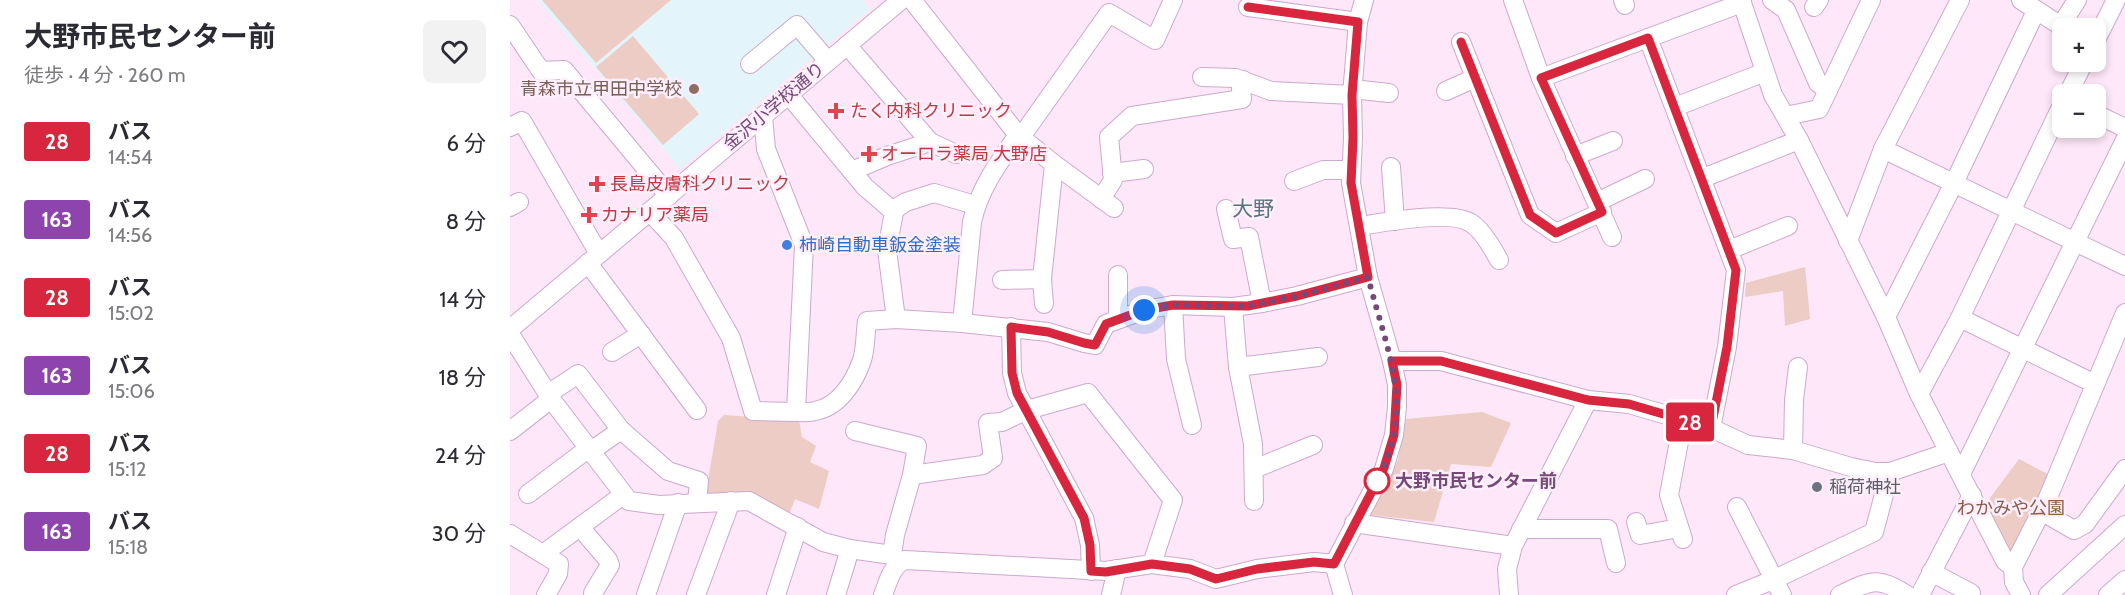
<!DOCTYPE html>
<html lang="ja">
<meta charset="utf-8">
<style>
:root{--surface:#fff;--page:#f2f2f3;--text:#2b2b33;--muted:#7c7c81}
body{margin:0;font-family:Cabin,"Noto Sans JP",sans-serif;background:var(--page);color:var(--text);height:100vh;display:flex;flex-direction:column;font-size:22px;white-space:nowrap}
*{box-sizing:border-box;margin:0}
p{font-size:20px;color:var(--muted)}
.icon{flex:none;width:33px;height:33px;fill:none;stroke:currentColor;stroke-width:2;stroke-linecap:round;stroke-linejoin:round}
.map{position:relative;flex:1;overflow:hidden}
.side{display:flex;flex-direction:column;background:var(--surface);width:510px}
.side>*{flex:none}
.badge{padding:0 12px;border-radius:4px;font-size:21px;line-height:39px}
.tools{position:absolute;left:1542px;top:18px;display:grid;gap:12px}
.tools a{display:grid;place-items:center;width:54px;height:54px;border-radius:9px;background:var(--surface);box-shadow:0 3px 9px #0003;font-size:30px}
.you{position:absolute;width:30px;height:30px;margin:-15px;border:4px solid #fff;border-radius:50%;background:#1a73e8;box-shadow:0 0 0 9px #1a73e833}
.map>.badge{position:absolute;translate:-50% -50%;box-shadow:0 0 0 3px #fff}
.round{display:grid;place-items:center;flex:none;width:63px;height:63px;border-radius:9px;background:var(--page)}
.headline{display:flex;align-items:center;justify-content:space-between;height:102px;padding:0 24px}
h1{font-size:28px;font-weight:700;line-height:45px}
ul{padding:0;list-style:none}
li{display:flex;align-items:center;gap:18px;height:78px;padding:0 24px}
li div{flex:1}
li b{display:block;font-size:22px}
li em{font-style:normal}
li .badge{min-width:66px;font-weight:700;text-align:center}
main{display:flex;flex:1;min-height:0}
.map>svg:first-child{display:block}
.education{fill:#e3f4fa}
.green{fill:#ecccc4}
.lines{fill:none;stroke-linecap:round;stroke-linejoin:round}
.minor-casing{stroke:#cda9cc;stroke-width:20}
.minor{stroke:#fff;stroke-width:18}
.line-casing{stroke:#fff;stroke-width:14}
.line{stroke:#d7263d;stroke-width:9}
.walk{stroke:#774979;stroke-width:6;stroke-dasharray:0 10.8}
.education-dot{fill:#8d6e63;stroke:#ffeefb;stroke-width:2}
.health-dot{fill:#e0444e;stroke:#ffeefb;stroke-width:2}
.shop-dot{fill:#3f7fe0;stroke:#ffeefb;stroke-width:2}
.stop-dot{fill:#fff;stroke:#d7263d;stroke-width:3}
.worship-dot{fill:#6b7280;stroke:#ffeefb;stroke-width:2}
.labels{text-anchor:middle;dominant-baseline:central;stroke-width:5;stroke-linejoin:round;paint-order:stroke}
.education-label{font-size:18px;fill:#785e54;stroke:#ffeefb;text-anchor:end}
.street-label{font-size:18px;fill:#774979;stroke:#ffeefb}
.health-label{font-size:18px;fill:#be3a42;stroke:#ffeefb;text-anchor:start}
.shop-label{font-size:18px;fill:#366cbe;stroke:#ffeefb;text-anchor:start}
.stop-label{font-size:18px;font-weight:bold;fill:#774979;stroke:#ffeefb;text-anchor:start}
.worship-label{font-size:18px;fill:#5b616d;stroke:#ffeefb;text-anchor:start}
.park-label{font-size:18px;fill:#8b5c46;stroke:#ffeefb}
.quarter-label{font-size:21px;fill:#547480;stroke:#ffeefb}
</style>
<main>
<section class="side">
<div class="headline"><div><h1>大野市民センター前</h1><p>徒歩 · 4 分 · 260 m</p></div><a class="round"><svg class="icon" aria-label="heart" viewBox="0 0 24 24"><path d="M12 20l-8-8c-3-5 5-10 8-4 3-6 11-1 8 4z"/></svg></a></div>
<ul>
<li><span class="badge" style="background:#d7263d;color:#fff">28</span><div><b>バス</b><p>14:54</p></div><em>6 分</em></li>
<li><span class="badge" style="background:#8e44ad;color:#fff">163</span><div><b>バス</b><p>14:56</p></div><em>8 分</em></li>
<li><span class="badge" style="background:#d7263d;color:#fff">28</span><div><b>バス</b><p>15:02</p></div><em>14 分</em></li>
<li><span class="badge" style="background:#8e44ad;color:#fff">163</span><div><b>バス</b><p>15:06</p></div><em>18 分</em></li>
<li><span class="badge" style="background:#d7263d;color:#fff">28</span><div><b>バス</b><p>15:12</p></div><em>24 分</em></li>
<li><span class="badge" style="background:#8e44ad;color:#fff">163</span><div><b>バス</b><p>15:18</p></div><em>30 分</em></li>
</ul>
</section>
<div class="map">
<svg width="1615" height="595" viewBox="0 0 1615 595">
<rect width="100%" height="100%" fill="#fde7f8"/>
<!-- education -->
<polygon class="education" points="27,0 352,0 360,9 170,169"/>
<!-- green -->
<g class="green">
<polygon points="32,0 161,0 86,63"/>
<polygon points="123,36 189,114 153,145 86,67"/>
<polygon points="1295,267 1300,319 1275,326 1273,291 1235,297 1236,283"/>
<polygon points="972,412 1001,423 981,467 941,464 924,522 861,515 888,460 896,419"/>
<polygon points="214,415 289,420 292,437 306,446 300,462 319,471 309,509 285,499 279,515 236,493 196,493 208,421"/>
<polygon points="1509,459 1543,477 1502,554 1474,506"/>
</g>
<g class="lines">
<!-- minor casing -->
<g class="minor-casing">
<g id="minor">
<polyline points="402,0 508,135 544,164 604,208"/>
<polyline points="1003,0 1031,78 1102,237"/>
<polyline points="1113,0 1115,5"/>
<polyline points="1231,0 1263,95 1289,140 1376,317 1409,394 1495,561 1503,567"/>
<polyline points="1262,0 1276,10 1308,83 1318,90"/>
<polyline points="1511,0 1554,28"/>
<polyline points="738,7 848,22"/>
<polyline points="1304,7 1309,0"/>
<polyline points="0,25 31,71 54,70 159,196"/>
<polyline points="1550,27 1567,0"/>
<polyline points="1138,38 1226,270 1217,347 1201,428"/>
<polyline points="1586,40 1606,0"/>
<polyline points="951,42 1020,215 1046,233 1092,212"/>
<polyline points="337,45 420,142"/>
<polyline points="240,64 287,25 318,61"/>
<polyline points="692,77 726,78 761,91 842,95"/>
<polyline points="1031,78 1232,3"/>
<polyline points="842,89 879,93"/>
<polyline points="936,91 965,78"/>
<polyline points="278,94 355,187 384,212"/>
<polyline points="1558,94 1574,62"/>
<polyline points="1552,105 1450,318 1585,384"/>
<polyline points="1165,107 1255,72"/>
<polyline points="1586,114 1615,128"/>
<polyline points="1276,116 1309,109 1361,0"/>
<polyline points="0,127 12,121 89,254"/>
<path d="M508,135c-19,27 -39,54 -46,87l-10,101 86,9 36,11 11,2 11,-21 38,-14 29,-5 60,2 29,-4 35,-7 71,-19"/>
<polyline points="511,137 599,13 645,40 663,0"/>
<polyline points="1373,149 1615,266"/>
<polyline points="1065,156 1103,141"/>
<polyline points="881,167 885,221"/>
<polyline points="342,171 377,156 420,142 446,154"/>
<polyline points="602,173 634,169"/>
<polyline points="1193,178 1289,140"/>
<polyline points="784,181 813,170 841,170"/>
<polyline points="591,199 603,180 599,137 622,116 732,99 731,88 733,80"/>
<polyline points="1087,202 1135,179"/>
<polyline points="0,207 9,202"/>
<polyline points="716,209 723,239 739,237 752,303"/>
<polyline points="140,212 164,238 221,338 243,411 286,412 294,245 256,149 253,116"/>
<path d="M850,226c23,-4 92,-16 111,-3 10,6 22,26 28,37"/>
<polyline points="1338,241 1373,149 1450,0"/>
<polyline points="1219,250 1278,226"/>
<polyline points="78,263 187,410"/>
<polyline points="608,275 608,318"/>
<polyline points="492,280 532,279"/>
<polyline points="534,304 532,279 544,164"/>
<polyline points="663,305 666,359 682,425"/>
<polyline points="723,307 728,367 743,444 744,501"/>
<polyline points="1376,317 1444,183 1526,11"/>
<polyline points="386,319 377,250 384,212 388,207 396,202 424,193 465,205"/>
<polyline points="501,327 502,373 507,393 574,518 580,545 581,571"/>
<polyline points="0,329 391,0"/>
<polyline points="0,334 41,399 119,501 149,505 239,501 313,542 340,549 382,555 388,563"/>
<polyline points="102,352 131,334"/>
<polyline points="882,361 931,361 1078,400 1119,404 1201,428 1238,445 1283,450 1341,467 1366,472 1380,472 1439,452"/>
<polyline points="728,367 808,357"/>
<polyline points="38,394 68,374 111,430 158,471 189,481 187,502"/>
<polyline points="1409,394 1450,318"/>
<path d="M286,412c6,0 13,1 19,-1 24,-4 40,-30 47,-51 4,-12 3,-26 5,-39l29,-2 66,4"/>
<polyline points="0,431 41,399"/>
<polyline points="345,431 407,446 402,475"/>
<polyline points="1283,450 1284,400 1288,367"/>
<polyline points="81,451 111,430"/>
<polyline points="744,469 803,445"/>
<polyline points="1451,474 1615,140"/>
<polyline points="18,494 79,448"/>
<polyline points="1227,507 1272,595"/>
<polyline points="1531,511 1564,530 1575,524 1615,469"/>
<polyline points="1126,522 1130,535 1169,528"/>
<polyline points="844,523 1003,546"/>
<polyline points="70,527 98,560 100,565 83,593"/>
<polyline points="1011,529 1098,529 1106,563"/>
<polyline points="0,534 49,564 48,574 36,595"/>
<polyline points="1173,539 1159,495 1173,420"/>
<polyline points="33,554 113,495"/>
<polyline points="382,555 385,535 402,475 473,465 483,458 478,423 492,422 517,410 578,393 663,500 642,564"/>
<polyline points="1421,572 1461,593"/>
<polyline points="136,595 168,503"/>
<polyline points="186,595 221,501"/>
<polyline points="266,595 288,527"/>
<polyline points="326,595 340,549"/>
<path d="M373,595c5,-13 9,-30 22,-35l201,11 46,-7 38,5 26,10 41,-10 57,-7 20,2"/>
<polyline points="601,595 607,569"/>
<polyline points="833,595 824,564 874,469 884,435 887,407 887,385 882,361 858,277 841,183 843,138 842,95 848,22 854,0"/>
<polyline points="999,595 997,569 1003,546 1078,400"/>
<polyline points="1226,595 1265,579 1364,532 1380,472"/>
<path d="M1330,595c30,-14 37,-20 67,0"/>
<polyline points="1410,595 1462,495"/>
<polyline points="1511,595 1504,582 1503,567 1537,500 1615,313"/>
<polyline points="1538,595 1615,525"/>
<polyline points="1598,595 1615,580"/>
</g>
</g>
<!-- minor -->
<use href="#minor" class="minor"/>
</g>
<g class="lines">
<!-- line casing -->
<g class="line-casing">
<polyline id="line" points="738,7 848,22 842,95 843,138 841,183 858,277 787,296 738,306 663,305 634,310 596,324 585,345 574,343 538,332 501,327 502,373 507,393 574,518 580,545 581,571 596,572 642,564 680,569 706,579 747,569 804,562 824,564 874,468 884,435 887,385 882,361 931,361 1078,400 1119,404 1201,428 1217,347 1226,270 1138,38 1031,78 1092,212 1046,233 1020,215 951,42"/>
</g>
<!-- line -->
<use href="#line" class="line"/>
<!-- walk -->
<path class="walk" d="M634,310l29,-5 75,1 49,-10 71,-19c20,79 49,131 6,210l3,-6"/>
</g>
<!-- markers -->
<circle class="education-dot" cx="184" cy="89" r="6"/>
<g class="health-dot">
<path d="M323 102h6v6h6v6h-6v6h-6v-6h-6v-6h6z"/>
<path d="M356 145h6v6h6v6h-6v6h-6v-6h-6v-6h6z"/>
<path d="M84 175h6v6h6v6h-6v6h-6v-6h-6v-6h6z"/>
<path d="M76 206h6v6h6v6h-6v6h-6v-6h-6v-6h6z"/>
</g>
<circle class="shop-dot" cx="277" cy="245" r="6"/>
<circle class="stop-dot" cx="867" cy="481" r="12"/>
<circle class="worship-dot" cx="1307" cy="487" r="6"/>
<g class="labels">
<!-- education labels -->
<g class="education-label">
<text x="172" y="89">青森市立甲田中学校</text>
</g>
<!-- street labels -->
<g class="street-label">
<text transform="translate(264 106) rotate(-40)">金沢小学校通り</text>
</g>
<!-- health labels -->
<g class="health-label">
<text x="340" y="111">たく内科クリニック</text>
<text x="371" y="154">オーロラ薬局 大野店</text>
<text x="100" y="184">長島皮膚科クリニック</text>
<text x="91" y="215">カナリア薬局</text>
</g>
<!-- shop labels -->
<g class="shop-label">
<text x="289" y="245">柿崎自動車鈑金塗装</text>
</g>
<!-- stop labels -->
<g class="stop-label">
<text x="885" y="481">大野市民センター前</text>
</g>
<!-- worship labels -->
<g class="worship-label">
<text x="1319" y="487">稲荷神社</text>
</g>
<!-- park labels -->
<g class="park-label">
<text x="1501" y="508">わかみや公園</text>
</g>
<!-- quarter labels -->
<g class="quarter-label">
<text x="743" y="208">大野</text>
</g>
</g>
</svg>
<div class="tools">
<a>+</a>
<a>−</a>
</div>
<div class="you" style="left:634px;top:310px"></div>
<b class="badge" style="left:1180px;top:422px;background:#d7263d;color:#fff">28</b>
</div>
</main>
